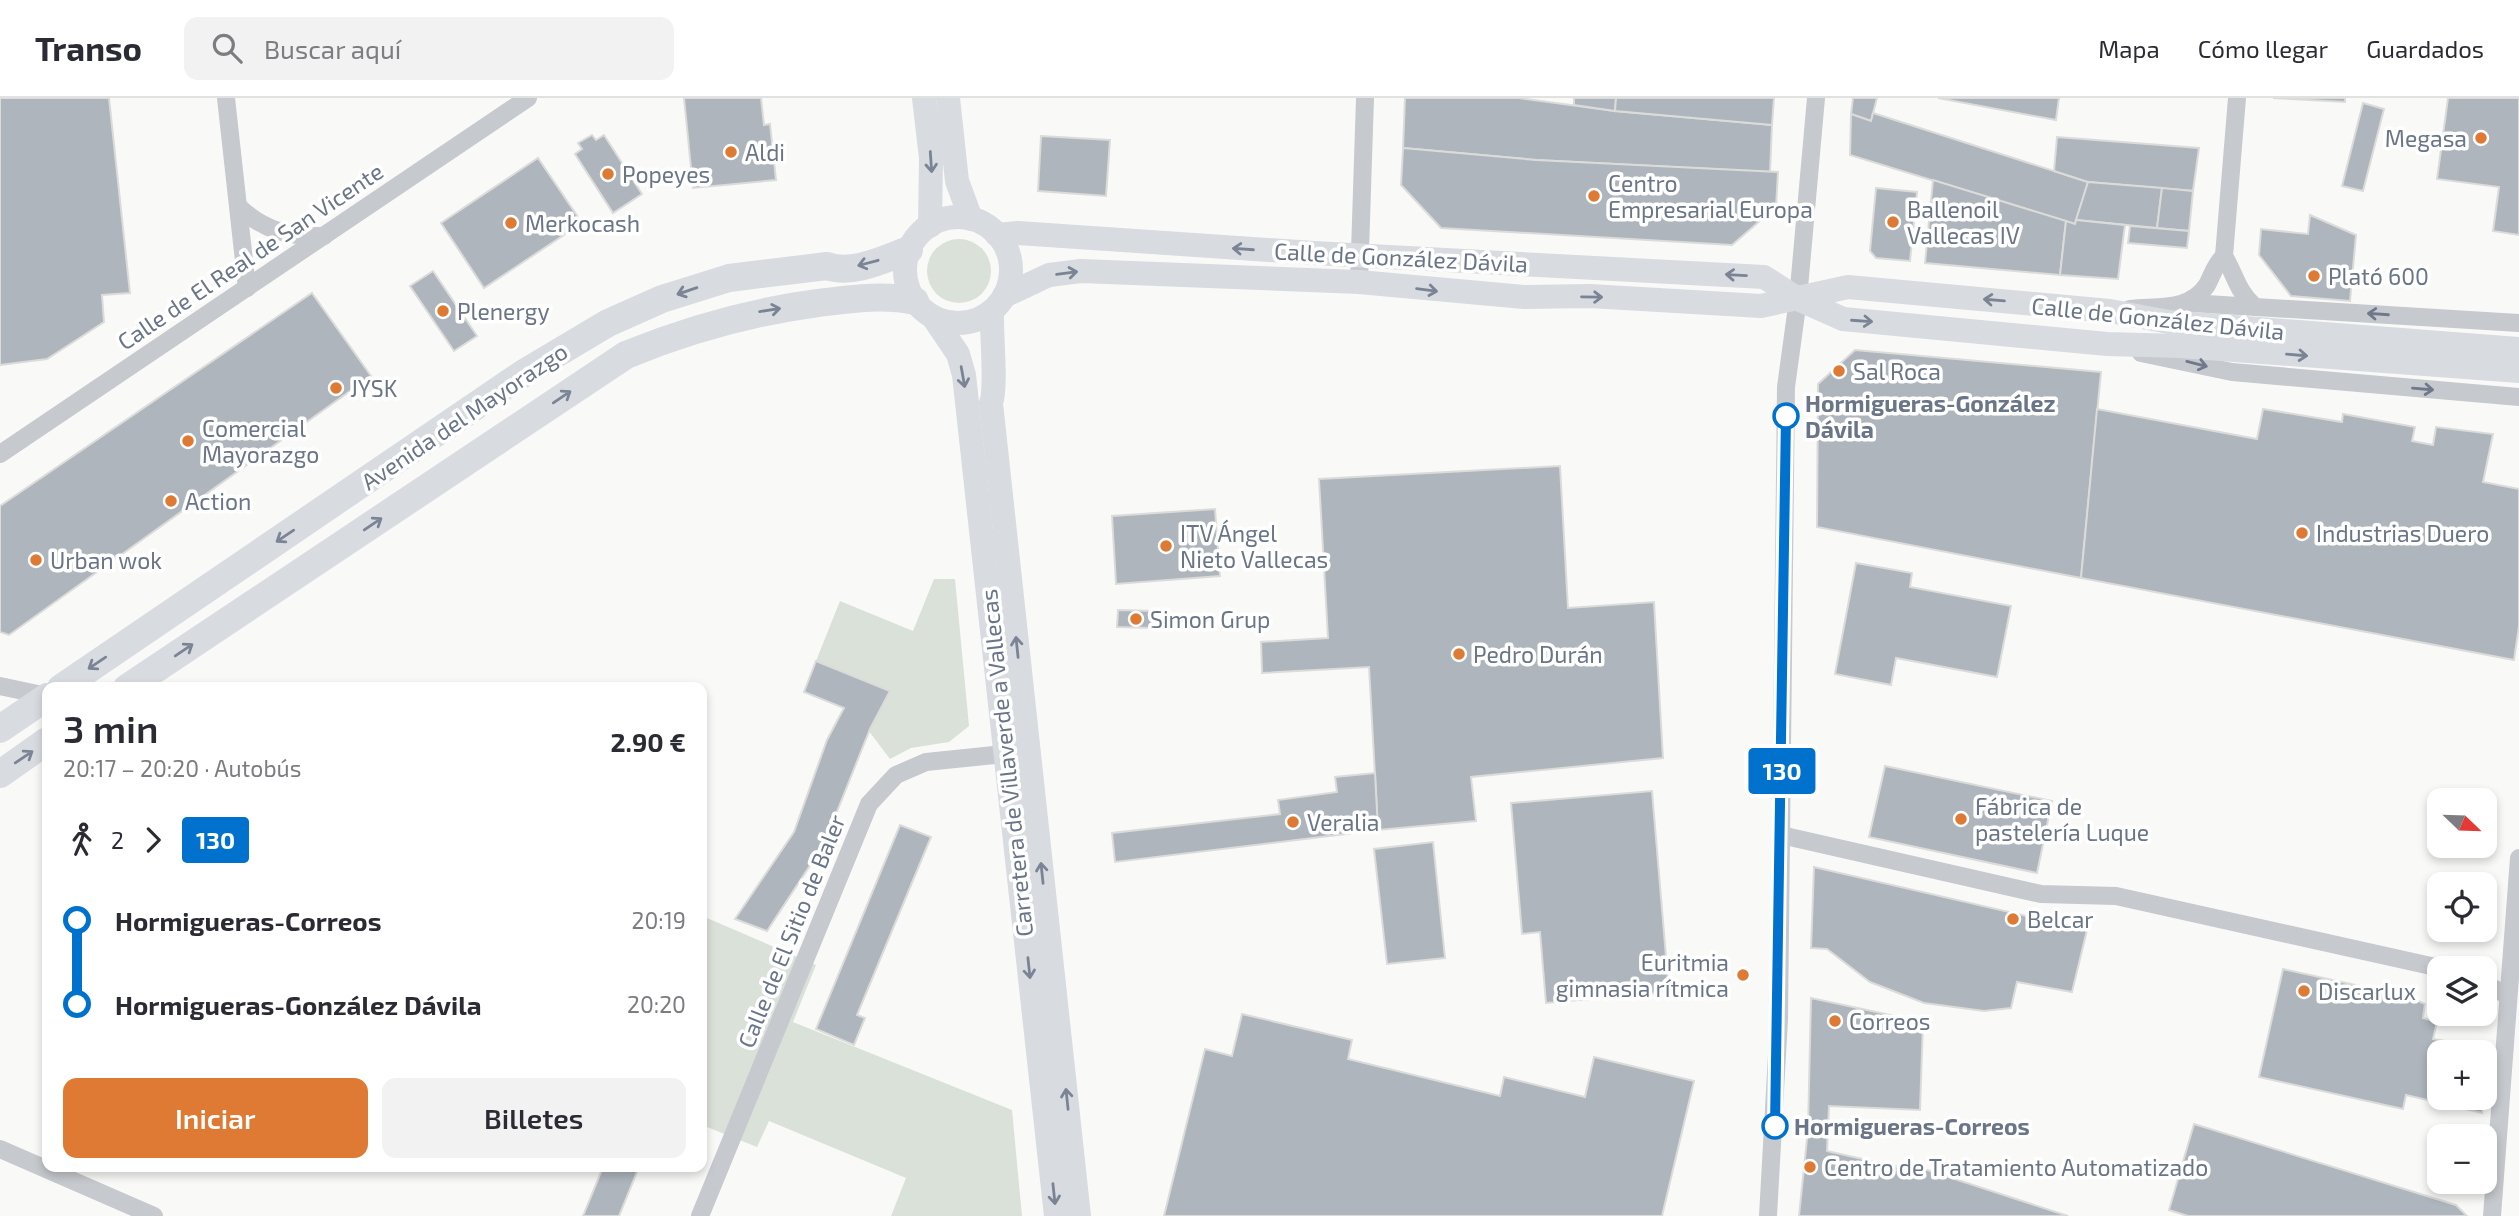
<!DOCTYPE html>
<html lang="es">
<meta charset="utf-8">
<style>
:root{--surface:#fff;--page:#f2f2f3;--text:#2b2b33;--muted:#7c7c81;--line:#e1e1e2;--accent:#de7a34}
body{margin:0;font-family:"Exo 2",sans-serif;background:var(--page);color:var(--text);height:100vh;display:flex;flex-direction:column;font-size:26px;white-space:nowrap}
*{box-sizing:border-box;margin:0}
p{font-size:23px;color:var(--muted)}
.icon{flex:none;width:38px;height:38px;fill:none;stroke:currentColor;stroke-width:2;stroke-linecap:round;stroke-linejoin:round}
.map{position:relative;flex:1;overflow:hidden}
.side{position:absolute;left:42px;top:584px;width:665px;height:490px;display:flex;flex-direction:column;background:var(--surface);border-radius:14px;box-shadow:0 4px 10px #0003}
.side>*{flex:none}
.badge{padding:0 14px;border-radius:5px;font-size:24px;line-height:46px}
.needle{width:46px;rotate:113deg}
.fabs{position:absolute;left:2427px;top:690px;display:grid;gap:14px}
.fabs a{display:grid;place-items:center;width:70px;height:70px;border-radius:14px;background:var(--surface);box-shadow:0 4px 10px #0003;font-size:35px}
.map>.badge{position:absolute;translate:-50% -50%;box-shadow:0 0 0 4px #fff}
.legs{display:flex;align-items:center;gap:10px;height:77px;padding:0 21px;font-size:23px}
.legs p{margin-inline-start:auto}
.head{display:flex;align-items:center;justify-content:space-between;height:119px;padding:0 21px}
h1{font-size:38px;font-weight:600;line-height:52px}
.button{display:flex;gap:14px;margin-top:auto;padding:14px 21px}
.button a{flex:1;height:80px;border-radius:14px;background:var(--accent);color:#fff;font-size:28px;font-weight:600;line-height:80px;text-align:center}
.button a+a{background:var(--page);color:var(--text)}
ul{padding:0 21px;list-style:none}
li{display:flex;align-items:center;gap:24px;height:84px;font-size:26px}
li i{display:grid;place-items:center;width:10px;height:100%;margin:0 9px;background:currentColor}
li i::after{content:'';width:18px;height:18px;margin:-9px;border:5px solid;border-radius:50%;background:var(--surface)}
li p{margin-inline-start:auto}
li:first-child i{background:linear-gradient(#0000 50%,currentColor 0)}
li:last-child i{background:linear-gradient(currentColor 50%,#0000 0)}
header{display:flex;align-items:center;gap:42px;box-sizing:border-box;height:98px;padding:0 35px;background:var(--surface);border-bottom:2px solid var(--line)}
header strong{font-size:33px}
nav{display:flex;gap:38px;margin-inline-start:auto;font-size:24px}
.search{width:490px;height:63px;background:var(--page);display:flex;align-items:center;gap:18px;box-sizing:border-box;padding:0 24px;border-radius:14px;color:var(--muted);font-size:26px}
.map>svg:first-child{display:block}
.green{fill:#dae1d9}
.building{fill:#aeb5bc;stroke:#dbdcda;stroke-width:2}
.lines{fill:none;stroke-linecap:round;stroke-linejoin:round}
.street{stroke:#c6c9cd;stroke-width:18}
.secondary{stroke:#d8dbe0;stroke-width:24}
.primary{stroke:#d8dbe0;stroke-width:28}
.oneway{stroke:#7a8495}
.oneway2{stroke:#6f798b}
.line-1-casing{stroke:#fff;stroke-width:16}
.line-1{stroke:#0072ce;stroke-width:10}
.poi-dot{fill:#de7a34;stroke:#fff;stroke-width:2.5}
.stop-1-dot{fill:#fff;stroke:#0072ce;stroke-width:3.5}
.labels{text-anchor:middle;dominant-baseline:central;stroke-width:7;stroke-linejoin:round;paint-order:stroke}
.poi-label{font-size:23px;fill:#6a7588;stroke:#fff;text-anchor:start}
.street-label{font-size:23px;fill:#6a7588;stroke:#fff}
.stop-label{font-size:23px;font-weight:bold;fill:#6a7588;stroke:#fff;text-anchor:start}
</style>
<header>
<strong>Transo</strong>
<div class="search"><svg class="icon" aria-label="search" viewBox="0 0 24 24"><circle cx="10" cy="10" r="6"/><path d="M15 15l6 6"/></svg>Buscar aquí</div>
<nav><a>Mapa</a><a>Cómo llegar</a><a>Guardados</a></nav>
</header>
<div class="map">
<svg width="2519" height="1118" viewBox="0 0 2519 1118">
<rect width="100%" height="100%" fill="#f9faf8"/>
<!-- green -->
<g class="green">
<circle cx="959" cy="173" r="32"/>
<polygon points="934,481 955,481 969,628 949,644 911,650 890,661 816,563 840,503 913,533"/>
<polygon points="707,820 816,867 793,924 1012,1012 1022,1118 891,1118 906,1080 769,1023 757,1049 702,1027 702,833"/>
</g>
<!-- building -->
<g class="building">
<polygon points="0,0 109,0 130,195 102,197 104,224 47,261 0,267"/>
<polygon points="684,0 761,0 764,27 770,26 776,82 693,90"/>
<polygon points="1405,0 1519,0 1615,13 1772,27 1770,74 1536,62 1403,50"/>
<polygon points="1574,0 1616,0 1615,13 1574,7"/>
<polygon points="1616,0 1774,0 1772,27 1615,13"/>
<polygon points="1853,0 1877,0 1871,23 1851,16"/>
<polygon points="1938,0 2059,0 2056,22"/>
<polygon points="2273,0 2345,0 2345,4"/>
<polygon points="2448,0 2519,0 2519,137 2493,133 2499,89 2437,81"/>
<polygon points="2363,5 2384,11 2363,93 2342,88"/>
<polygon points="1873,15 2088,84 2075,126 1850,57 1851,16 1871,23"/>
<polygon points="592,37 596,42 604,37 642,96 613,115 575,56 582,51 578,45"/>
<polygon points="1041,38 1110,42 1106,98 1038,93"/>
<polygon points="2057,39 2199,50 2193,93 2088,84 2054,73"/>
<polygon points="1403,50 1536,62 1778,74 1776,109 1732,147 1441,130 1401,87"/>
<polygon points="538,60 582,125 484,190 441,125"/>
<polygon points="1933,82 2066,123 2060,177 1925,165"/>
<polygon points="2088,84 2162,90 2157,130 2076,122"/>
<polygon points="1876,90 1917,94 1910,163 1876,160 1870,153"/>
<polygon points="2162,90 2193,93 2189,133 2157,130"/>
<polygon points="2310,117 2356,137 2350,203 2291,198 2259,157 2261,131 2308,136"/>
<polygon points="2076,122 2125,127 2118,181 2060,177 2066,123 2075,126"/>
<polygon points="2130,128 2189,133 2187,150 2128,145"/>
<polygon points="433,173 477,238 454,253 410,188"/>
<polygon points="312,195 371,278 9,537 0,534 0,408"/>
<polygon points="1855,252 2101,274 2081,480 1817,429 1818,286"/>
<polygon points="2097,311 2257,341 2263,311 2342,324 2343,316 2415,329 2412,343 2433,347 2436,329 2493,336 2483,384 2519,391 2519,528 2514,562 2081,480"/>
<polygon points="1560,368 1568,510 1654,504 1663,660 1471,679 1476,723 1378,732 1369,569 1262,575 1261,544 1328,540 1319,381"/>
<polygon points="1215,411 1220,478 1116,486 1112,418"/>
<polygon points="1856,465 1912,475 1910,489 2011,508 1997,579 1896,560 1891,587 1835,576"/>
<polygon points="1118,512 1155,513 1155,530 1117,529"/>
<polygon points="816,563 890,593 870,631 824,746 767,833 735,821 794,734 827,642 844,610 804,594"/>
<polygon points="1885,668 2052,703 2037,775 1869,739"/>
<polygon points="1375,675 1378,732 1115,764 1112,735 1280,716 1278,702 1337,694 1335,679"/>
<polygon points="1652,693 1669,894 1546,905 1540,834 1522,836 1511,705"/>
<polygon points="900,727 931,739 857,917 865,920 854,947 816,931"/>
<polygon points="1433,744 1445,860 1387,866 1374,751"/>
<polygon points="1814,769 2087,832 2072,894 2017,884 2011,910 1984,913 1924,905 1870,884 1827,851 1811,850"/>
<polygon points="2283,871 2410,899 2425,906 2423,920 2437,924 2433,941 2451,944 2459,954 2440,954 2440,999 2483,999 2482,1015 2406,997 2403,1011 2259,979"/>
<polygon points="1811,900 1923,924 1920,1012 1829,1008 1827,1053 1911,1072 1912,1067 2068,1118 1799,1118 1808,1031"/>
<polygon points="1242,916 1352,942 1348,961 1500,998 1504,979 1585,999 1594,959 1694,983 1662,1118 1164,1118 1205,951 1232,958"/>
<polygon points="2194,1026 2456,1107 2467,1118 2188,1118 2169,1112"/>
<polygon points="603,1069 639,1069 619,1118 583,1118"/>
</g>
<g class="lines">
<!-- street -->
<g class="street">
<polyline points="226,0 247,190"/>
<path d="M2237,0l-13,158c11,18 13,35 30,50"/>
<path d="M239,109c25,24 51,30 85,29"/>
<polyline points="1359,184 1365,0"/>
<polyline points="2190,205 2519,225"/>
<path d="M2130,211c29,-3 60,2 77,-24 6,-11 7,-19 17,-29"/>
<polyline points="2141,255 2232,274 2519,299"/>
<polyline points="0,356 528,0"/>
<polyline points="0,588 47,598"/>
<polyline points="1781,737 2041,796 2116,798 2440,870"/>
<polyline points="2485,886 2507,897"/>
<polyline points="0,1051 154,1118"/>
<polyline points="700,1118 869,706 896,677 926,664 1004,656"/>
<polyline points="1768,1118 1779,921 1786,289 1798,201 1816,0"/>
<polyline points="2492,1118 2519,760"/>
</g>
<!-- secondary -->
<g class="secondary">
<polyline points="924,0 931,60 930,128"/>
<polyline points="948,0 957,83 971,121"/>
<circle cx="958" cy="172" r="53"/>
<polyline points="997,137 1018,135 1314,155 1764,179 1798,201 1843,221 2107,246 2180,248 2519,273"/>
<polyline points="1004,198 1049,177 1081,173 1359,184 1524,199 1590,198 1761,208 1848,189 2110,213 2169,224 2519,251"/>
<path d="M992,213c-1,21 5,77 -1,92l88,813"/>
<polyline points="933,219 958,256 964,277 1056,1118"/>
</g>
<!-- primary -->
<g class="primary">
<path d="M61,590l463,-315 84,-50 54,-24 67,-21 98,-12c26,9 57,-7 82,-16"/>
<path d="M127,590l499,-333c63,-26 124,-43 192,-52 32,-4 65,-9 97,-2"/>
<polyline points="0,631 47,599"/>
<polyline points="0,676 47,643"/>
</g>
</g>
<!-- one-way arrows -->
<defs><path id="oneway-shaft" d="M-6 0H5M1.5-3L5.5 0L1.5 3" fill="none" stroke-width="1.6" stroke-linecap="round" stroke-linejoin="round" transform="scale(1.75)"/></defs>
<g class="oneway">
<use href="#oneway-shaft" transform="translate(931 64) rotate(86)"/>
<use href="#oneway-shaft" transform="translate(1243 151) rotate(-176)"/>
<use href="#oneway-shaft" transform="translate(868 165) rotate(165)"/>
<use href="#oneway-shaft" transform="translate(1067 175) rotate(-7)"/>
<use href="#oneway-shaft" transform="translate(1736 177) rotate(-177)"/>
<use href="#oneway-shaft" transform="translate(1427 192) rotate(7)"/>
<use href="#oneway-shaft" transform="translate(687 193) rotate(161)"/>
<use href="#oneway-shaft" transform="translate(1592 199) rotate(1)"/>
<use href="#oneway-shaft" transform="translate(1994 202) rotate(-175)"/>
<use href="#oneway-shaft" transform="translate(770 212) rotate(-9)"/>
<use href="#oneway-shaft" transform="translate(1862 223) rotate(4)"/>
<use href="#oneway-shaft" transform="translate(2297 257) rotate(5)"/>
<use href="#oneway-shaft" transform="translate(963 279) rotate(80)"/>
<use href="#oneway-shaft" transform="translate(562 299) rotate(-34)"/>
<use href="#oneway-shaft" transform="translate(373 426) rotate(-34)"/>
<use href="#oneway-shaft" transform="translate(285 438) rotate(146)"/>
<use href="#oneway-shaft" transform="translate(1017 549) rotate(-96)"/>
<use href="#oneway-shaft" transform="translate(184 552) rotate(-34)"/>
<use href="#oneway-shaft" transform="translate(97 565) rotate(146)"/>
<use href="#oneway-shaft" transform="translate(24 659) rotate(-34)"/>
<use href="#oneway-shaft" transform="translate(1042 775) rotate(-96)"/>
<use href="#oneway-shaft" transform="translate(1029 870) rotate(84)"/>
<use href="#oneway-shaft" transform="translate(1067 1001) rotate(-96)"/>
<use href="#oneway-shaft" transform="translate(1054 1096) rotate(84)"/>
</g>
<g class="oneway2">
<use href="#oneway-shaft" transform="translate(2378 216) rotate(-176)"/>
<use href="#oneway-shaft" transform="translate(2197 266) rotate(14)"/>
<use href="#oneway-shaft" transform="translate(2423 291) rotate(5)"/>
</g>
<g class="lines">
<!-- line-1 casing -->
<g class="line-1-casing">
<polyline id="line-1" points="1775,1028 1786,318"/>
</g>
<!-- line-1 -->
<use href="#line-1" class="line-1"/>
</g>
<!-- markers -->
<g class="poi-dot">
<circle cx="2481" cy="40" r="7"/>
<circle cx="731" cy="54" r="7"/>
<circle cx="608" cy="76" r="7"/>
<circle cx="1594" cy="98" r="7"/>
<circle cx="1893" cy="124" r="7"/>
<circle cx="511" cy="125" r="7"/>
<circle cx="2314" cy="178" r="7"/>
<circle cx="443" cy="213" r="7"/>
<circle cx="1839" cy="273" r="7"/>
<circle cx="336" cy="290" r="7"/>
<circle cx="188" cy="343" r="7"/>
<circle cx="171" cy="403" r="7"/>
<circle cx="2302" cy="435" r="7"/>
<circle cx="1166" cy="448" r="7"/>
<circle cx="36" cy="462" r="7"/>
<circle cx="1136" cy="521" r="7"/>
<circle cx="1459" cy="556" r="7"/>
<circle cx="1961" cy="721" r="7"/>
<circle cx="1293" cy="724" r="7"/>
<circle cx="2013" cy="821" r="7"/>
<circle cx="1743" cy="877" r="7"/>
<circle cx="2304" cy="893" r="7"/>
<circle cx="1835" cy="923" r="7"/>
<circle cx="1810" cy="1069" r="7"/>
</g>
<g class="stop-1-dot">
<circle cx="1786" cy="318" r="12"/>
<circle cx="1775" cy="1028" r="12"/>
</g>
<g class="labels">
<!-- poi labels -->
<g class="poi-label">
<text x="2467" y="40" text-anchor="end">Megasa</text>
<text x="745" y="54">Aldi</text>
<text x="622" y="76">Popeyes</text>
<text x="1608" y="85">Centro<tspan x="1608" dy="26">Empresarial Europa</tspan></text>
<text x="1907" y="111">Ballenoil<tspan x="1907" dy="26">Vallecas IV</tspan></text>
<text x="525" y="125">Merkocash</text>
<text x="2328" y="178">Plató 600</text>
<text x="457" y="213">Plenergy</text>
<text x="1853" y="273">Sal Roca</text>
<text x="350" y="290">JYSK</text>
<text x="202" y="330">Comercial<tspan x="202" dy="26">Mayorazgo</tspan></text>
<text x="185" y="403">Action</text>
<text x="1180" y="435">ITV Ángel<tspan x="1180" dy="26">Nieto Vallecas</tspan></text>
<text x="2316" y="435">Industrias Duero</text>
<text x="50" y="462">Urban wok</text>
<text x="1150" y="521">Simon Grup</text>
<text x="1473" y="556">Pedro Durán</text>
<text x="1975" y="708">Fábrica de<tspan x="1975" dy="26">pastelería Luque</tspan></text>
<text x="1307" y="724">Veralia</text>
<text x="2027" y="821">Belcar</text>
<text x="1729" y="864" text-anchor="end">Euritmia<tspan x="1729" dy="26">gimnasia rítmica</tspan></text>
<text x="2318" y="893">Discarlux</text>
<text x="1849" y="923">Correos</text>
<text x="1824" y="1069">Centro de Tratamiento Automatizado</text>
</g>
<!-- street labels -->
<g class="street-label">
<text transform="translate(250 158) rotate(-34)">Calle de El Real de San Vicente</text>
<text transform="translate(1401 159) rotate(3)">Calle de González Dávila</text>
<text transform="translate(2158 220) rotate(6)">Calle de González Dávila</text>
<text transform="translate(464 318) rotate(-34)">Avenida del Mayorazgo</text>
<text transform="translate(1006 665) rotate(-96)">Carretera de Villaverde a Vallecas</text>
<text transform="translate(791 833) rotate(-68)">Calle de El Sitio de Baler</text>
</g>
<!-- stop labels -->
<g class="stop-label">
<text x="1805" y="305">Hormigueras-González<tspan x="1805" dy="26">Dávila</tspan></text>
<text x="1794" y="1028">Hormigueras-Correos</text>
</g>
</g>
</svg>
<div class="fabs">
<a><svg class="needle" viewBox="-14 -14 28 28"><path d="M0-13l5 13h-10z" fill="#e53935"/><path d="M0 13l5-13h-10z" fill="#7c7c81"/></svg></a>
<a><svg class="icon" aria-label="locate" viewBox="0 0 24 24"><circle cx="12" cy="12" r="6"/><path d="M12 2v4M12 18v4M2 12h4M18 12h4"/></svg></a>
<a><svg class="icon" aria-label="layers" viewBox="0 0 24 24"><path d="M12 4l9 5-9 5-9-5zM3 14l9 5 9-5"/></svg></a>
<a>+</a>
<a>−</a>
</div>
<b class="badge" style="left:1782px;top:673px;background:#0072ce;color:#fff">130</b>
<section class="side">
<div class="head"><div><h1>3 min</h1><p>20:17 – 20:20 · Autobús</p></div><b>2.90 €</b></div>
<div class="legs"><svg class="icon" aria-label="walk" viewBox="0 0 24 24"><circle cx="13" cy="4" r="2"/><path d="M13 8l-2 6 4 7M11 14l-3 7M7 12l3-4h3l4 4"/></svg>2<svg class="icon" aria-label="forward" viewBox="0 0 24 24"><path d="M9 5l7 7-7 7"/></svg><b class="badge" style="background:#0072ce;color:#fff">130</b></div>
<ul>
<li><i style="color:#0072ce"></i><b>Hormigueras-Correos</b><p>20:19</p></li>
<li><i style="color:#0072ce"></i><b>Hormigueras-González Dávila</b><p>20:20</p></li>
</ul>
<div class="button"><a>Iniciar</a><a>Billetes</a></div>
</section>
</div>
